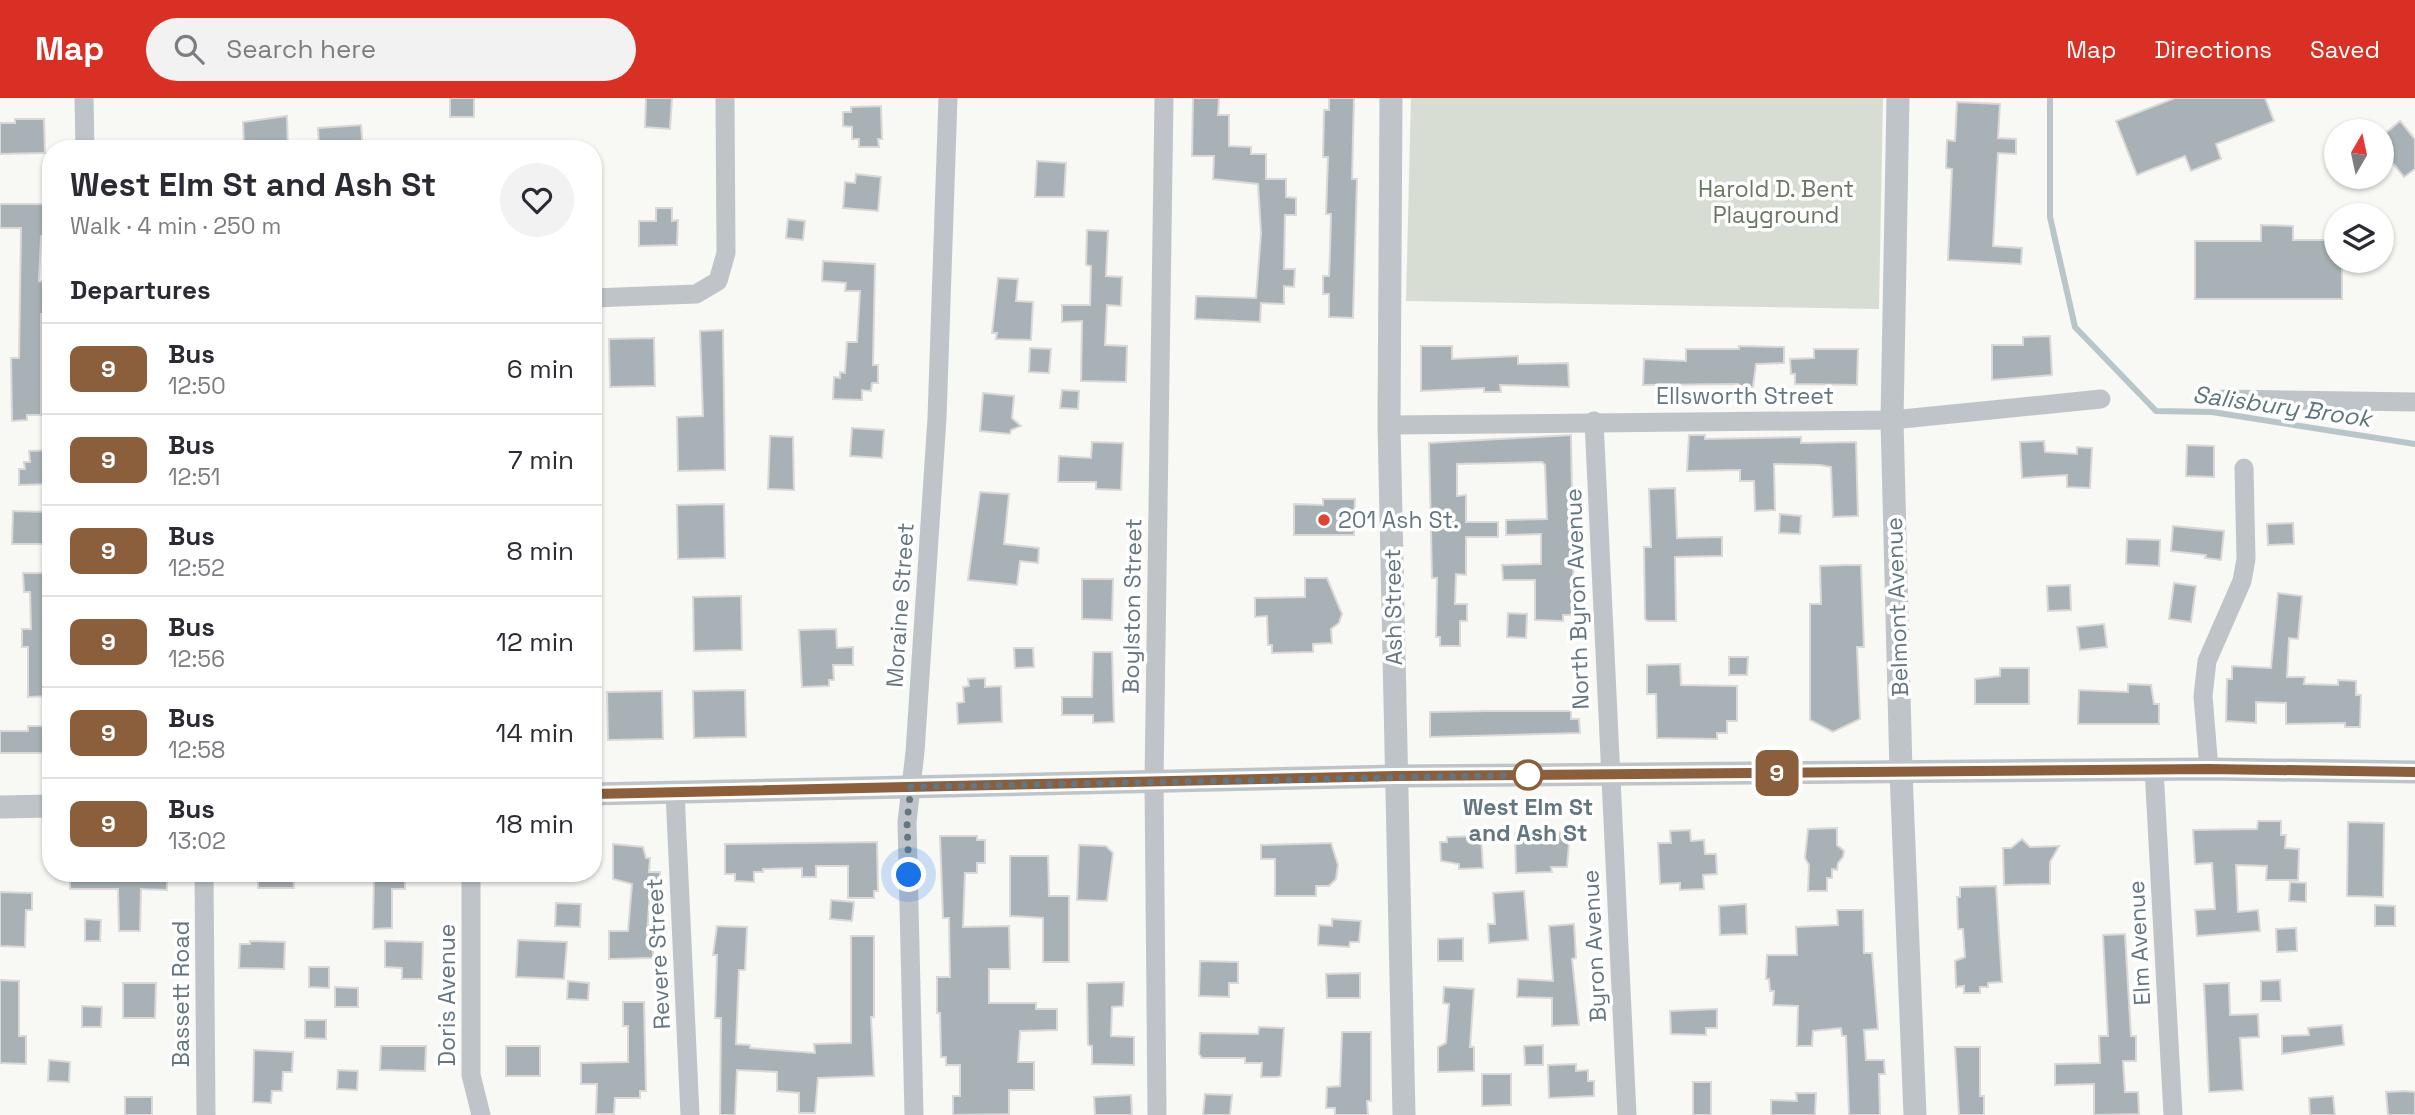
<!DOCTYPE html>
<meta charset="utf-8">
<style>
:root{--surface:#fff;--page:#f2f2f3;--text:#2b2b33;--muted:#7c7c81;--line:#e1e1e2;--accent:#d93025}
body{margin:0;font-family:"Space Grotesk",sans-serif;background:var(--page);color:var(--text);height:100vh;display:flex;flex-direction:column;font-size:26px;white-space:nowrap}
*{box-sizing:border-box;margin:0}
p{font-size:23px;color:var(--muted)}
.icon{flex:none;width:38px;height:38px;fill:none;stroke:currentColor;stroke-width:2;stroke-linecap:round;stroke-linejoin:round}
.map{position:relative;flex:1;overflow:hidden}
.drawer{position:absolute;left:42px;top:42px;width:560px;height:742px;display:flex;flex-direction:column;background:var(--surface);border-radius:28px;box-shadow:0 2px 5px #0004}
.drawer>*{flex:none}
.badge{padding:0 14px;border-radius:10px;font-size:24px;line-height:46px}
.needle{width:46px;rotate:9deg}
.tools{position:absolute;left:2324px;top:21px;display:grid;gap:14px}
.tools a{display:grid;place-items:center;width:70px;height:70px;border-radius:50%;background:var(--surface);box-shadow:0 2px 5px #0004;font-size:35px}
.you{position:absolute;width:35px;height:35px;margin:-18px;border:5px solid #fff;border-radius:50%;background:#1a73e8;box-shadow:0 0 0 10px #1a73e833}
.map>.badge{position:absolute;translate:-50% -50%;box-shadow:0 0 0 4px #fff}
h2{padding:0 28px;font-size:26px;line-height:63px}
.round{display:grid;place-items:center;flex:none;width:74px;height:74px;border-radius:37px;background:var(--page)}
.head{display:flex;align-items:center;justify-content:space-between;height:119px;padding:0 28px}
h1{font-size:33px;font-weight:600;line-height:52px}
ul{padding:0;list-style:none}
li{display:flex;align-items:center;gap:21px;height:91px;padding:0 28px;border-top:2px solid var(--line)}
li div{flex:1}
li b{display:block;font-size:26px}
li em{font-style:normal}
li .badge{min-width:77px;font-weight:700;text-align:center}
header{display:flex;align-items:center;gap:42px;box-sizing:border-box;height:98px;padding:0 35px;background:var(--accent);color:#fff}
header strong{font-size:33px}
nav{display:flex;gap:38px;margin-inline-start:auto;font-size:24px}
.search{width:490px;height:63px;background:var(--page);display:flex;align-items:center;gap:18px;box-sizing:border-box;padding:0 24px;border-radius:38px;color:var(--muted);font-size:26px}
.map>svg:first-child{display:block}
.green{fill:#d8ddd4}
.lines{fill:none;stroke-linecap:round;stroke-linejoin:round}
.stream{stroke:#b8c6c9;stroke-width:6}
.building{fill:#a8b2b6;stroke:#dad9d7;stroke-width:2}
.minor{stroke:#bec4c7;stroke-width:19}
.tertiary{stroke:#bec4c7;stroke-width:23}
.line-casing{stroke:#fff;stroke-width:16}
.line{stroke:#8b5e3c;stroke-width:10}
.walk{stroke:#64767f;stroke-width:7;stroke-dasharray:0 12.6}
.poi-dot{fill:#de442f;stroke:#fff;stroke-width:2.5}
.stop-dot{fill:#fff;stroke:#8b5e3c;stroke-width:3.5}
.labels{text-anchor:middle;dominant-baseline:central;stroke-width:7;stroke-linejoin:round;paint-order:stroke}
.park-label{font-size:23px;fill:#687862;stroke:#fff}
.street-label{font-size:23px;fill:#64767f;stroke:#fff}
.poi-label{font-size:23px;fill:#64767f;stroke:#fff;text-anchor:start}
.stop-label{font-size:23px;font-weight:bold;fill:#64767f;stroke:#fff}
.water-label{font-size:24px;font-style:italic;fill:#5e767a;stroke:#fff}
</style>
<header>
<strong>Map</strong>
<div class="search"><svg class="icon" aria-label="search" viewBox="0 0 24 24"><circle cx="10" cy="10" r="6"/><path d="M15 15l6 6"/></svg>Search here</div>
<nav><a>Map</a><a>Directions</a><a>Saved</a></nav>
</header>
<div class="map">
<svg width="2415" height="1017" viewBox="0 0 2415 1017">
<rect width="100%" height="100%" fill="#f8f8f5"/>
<!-- green -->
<polygon class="green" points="1411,0 1883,0 1879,211 1406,203"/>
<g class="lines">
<!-- stream -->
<polyline class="stream" points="2050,0 2050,119 2075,229 2156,313 2212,314 2415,346"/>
</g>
<!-- building -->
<g class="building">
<rect x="450" y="0" width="24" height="19"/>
<polygon points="646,0 672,0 670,31 645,29"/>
<polygon points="1193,0 1219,0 1218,17 1229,17 1229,48 1251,49 1251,56 1266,56 1266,81 1286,81 1286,99 1296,100 1296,117 1285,117 1284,171 1295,171 1294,189 1284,188 1284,206 1261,205 1260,224 1195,221 1196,198 1256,200 1261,135 1258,86 1213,81 1214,58 1192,58"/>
<polygon points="1329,0 1354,0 1352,81 1357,81 1353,220 1329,219 1329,196 1323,196 1323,178 1329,178 1330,154 1331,116 1326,116 1328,59 1323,59 1324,12 1329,12"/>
<polygon points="2175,0 2265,0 2274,23 2216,46 2221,61 2191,73 2185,58 2137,77 2116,23"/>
<polygon points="1957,4 2000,6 1998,40 2016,41 2016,56 1998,55 1993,148 2022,150 2021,166 1948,162 1952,71 1946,70 1947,42 1955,43"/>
<polygon points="881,8 882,41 878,41 879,49 859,49 859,41 852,41 852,29 843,28 843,14 851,14 851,9"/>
<polygon points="287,18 288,51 244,48 243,24"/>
<polygon points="15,21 44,21 45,55 0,56 0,25 15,25"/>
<polygon points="2400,23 2415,41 2415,71 2404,79 2386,57 2390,53 2382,42 2382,38"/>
<polygon points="361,27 363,51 319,51 318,30"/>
<polygon points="1037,63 1066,65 1064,99 1035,99"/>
<polygon points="856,76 881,79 878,113 843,110 845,84 855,85"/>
<polygon points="0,106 45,106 45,138 41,138 39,183 47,184 46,216 41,216 41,317 27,317 27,322 12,323 11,260 19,260 21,130 0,130"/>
<polygon points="656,110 672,110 672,123 678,122 677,147 639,148 639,123 656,123"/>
<polygon points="788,121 805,123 803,142 786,140"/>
<polygon points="2261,127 2293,128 2293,142 2336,142 2336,163 2342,163 2342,201 2195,201 2195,143 2261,143"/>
<polygon points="1087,132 1108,133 1106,178 1122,179 1121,208 1107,207 1105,247 1127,248 1126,284 1081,283 1082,223 1062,224 1062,207 1090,207 1091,168 1086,167"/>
<polygon points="823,163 875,166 873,267 878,267 878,285 872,285 871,293 862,292 862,302 833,301 834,279 840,280 840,274 845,275 847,244 857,244 860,193 845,193 846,185 822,183"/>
<polygon points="998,180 1018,181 1016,203 1033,204 1031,242 996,241 997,235 992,235"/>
<polygon points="723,232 725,372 678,373 677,319 703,318 700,233"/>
<polygon points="2050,238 2052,277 1992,282 1992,247 2023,247 2023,239"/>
<polygon points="654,240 655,288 610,289 609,241"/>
<polygon points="1421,248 1452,248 1452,261 1518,258 1518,266 1568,265 1569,289 1500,287 1501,294 1484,294 1484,290 1421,293"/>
<polygon points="1739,248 1784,249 1784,265 1756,266 1753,289 1738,289 1738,286 1643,287 1644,261 1686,263 1686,251 1739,251"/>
<polygon points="1030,250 1051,251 1049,275 1029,274"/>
<polygon points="1814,251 1858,251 1857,287 1795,286 1795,276 1791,276 1790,261 1814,260"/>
<polygon points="1062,292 1079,293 1078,311 1060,310"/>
<polygon points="983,295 1014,298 1012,320 1021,328 1011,332 1010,336 980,333"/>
<polygon points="852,330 884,332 882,360 850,358"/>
<polygon points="1571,337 1574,517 1563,517 1563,523 1535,522 1535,482 1503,482 1502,467 1541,466 1541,436 1506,437 1506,422 1547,421 1545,367 1542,364 1457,366 1457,398 1466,397 1466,424 1498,424 1498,439 1466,439 1466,477 1456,476 1455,506 1467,506 1467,523 1460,523 1460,548 1440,548 1440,539 1436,539 1437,480 1432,480 1429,345"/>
<polygon points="1689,337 1705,337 1705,341 1801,339 1801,345 1856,344 1858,418 1833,419 1831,369 1820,367 1774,366 1775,412 1755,413 1754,383 1740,383 1740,372 1687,373"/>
<polygon points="770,338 793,339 794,392 768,391"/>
<polygon points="2044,343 2045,354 2077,356 2077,349 2092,350 2090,390 2067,389 2067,377 2022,380 2020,344"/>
<polygon points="1092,344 1123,345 1121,392 1096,391 1096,384 1058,384 1059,358 1091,360"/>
<polygon points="2187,347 2214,348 2214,379 2186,378"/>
<polygon points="51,352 50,386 19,387 19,371 25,371 24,364 30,364 29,353"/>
<polygon points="1675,390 1677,440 1722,439 1722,458 1675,459 1676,523 1648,523 1645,521 1644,449 1651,449 1649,391"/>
<polygon points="980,394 1009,396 1004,446 1039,450 1038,465 1020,463 1017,487 968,482"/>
<polygon points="1323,401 1355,401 1354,437 1294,437 1294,406 1323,407"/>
<polygon points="724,406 725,460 678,461 677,407"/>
<polygon points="13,413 50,414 49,446 12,446"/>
<polygon points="1780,416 1801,418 1800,436 1779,435"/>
<polygon points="2293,425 2294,446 2268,447 2267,426"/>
<polygon points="2173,428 2224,433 2221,462 2205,460 2206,457 2171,453"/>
<polygon points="2127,441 2160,442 2159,468 2126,466"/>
<polygon points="1844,467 1861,467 1864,549 1857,549 1860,621 1833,634 1810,622 1810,506 1821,506 1820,468"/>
<polygon points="23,475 51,475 51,500 46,500 47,531 51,536 51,598 28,599 28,549 22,549 22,531 31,531 30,494 24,494"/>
<polygon points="1305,480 1327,480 1342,516 1339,525 1331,531 1332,545 1313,546 1313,554 1272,555 1272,547 1268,547 1267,518 1255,519 1255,500 1305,499"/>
<polygon points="1082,481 1113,481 1112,522 1082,521"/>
<polygon points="2174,485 2196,488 2191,524 2169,521"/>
<polygon points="2070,487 2071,512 2048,513 2047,488"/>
<polygon points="2278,495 2302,498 2298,541 2289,540 2287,579 2305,579 2304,586 2338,587 2338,582 2356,583 2356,597 2361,597 2360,629 2345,629 2345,625 2286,626 2286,605 2256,604 2256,625 2226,623 2227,581 2232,581 2232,568 2271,570"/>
<polygon points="741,498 742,552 694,553 693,499"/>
<polygon points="1508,515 1527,516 1526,540 1507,539"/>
<polygon points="2104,526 2107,549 2080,552 2077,529"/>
<polygon points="836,531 837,550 853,549 853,567 833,567 834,582 829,582 829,588 802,589 799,532"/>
<polygon points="1014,550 1033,550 1034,569 1015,570"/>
<polygon points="1093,554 1112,554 1114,624 1093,625 1093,617 1062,617 1062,599 1092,599"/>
<polygon points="1729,559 1748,559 1747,577 1729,577"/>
<polygon points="1680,566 1681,587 1737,588 1737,623 1727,623 1727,635 1717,635 1717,641 1657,640 1656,596 1647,596 1647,567"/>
<polygon points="2000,570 2029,570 2029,606 1975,606 1975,581 2000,578"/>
<polygon points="985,580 985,589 1001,588 1002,624 958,626 957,605 964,604 963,589 969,588 968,581"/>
<polygon points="2128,586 2151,587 2154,606 2159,606 2159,626 2078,626 2079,592 2128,594"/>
<polygon points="745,592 746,639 694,640 693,593"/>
<polygon points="662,593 663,641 608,642 607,594"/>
<polygon points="1487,613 1571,613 1571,621 1579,621 1580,635 1430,639 1430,614"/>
<polygon points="28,628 51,628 51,655 0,655 0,633 28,633"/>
<polygon points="2258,723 2281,723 2281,737 2286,737 2285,750 2299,751 2298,782 2266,782 2267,768 2236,767 2238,814 2258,812 2260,833 2197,838 2195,812 2215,811 2212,765 2195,766 2193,732 2257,731"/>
<polygon points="2348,724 2384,725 2383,799 2347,798"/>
<polygon points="1837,730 1837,747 1844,753 1843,759 1838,765 1837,772 1832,771 1832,780 1827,780 1827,793 1808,793 1809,767 1805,760 1808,731"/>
<polygon points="1690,732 1691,743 1704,742 1705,756 1716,756 1717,776 1703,777 1704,791 1680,792 1680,785 1660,786 1658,745 1671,745 1670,733"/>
<polygon points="1570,734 1567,769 1551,769 1552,774 1516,775 1515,736"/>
<polygon points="940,738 977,738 977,742 985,742 985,765 977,765 977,775 965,775 963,829 1009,828 1010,871 989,871 989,905 1036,905 1036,911 1057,911 1057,932 1020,933 1018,964 1034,964 1034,992 1009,992 1009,1016 953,1017 953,998 960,998 960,967 946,967 946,959 941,959 940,915 937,915 937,879 950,879 949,820 943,820"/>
<polygon points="1481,738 1483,770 1459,771 1459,766 1441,763 1440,744 1447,744 1447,739"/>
<polygon points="2022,741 2030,749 2059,748 2050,764 2050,786 2004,787 2003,750 2011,750"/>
<polygon points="877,744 878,793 874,793 874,800 848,800 848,768 816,768 816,779 802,779 802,770 763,771 763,774 754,774 754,784 735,783 735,776 725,776 725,746"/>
<polygon points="1331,745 1338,767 1336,781 1329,788 1316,788 1316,798 1275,798 1275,761 1261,761 1261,747"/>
<polygon points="613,746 643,749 646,760 650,760 649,774 660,774 660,791 650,791 647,839 653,839 653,860 609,861 609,833 628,833 632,786 613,781"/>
<polygon points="1079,747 1106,748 1113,755 1107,803 1077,802"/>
<polygon points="1010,758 1048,758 1049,798 1069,798 1069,864 1043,864 1043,820 1010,818"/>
<polygon points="70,775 167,775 167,792 141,791 140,833 119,833 118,791 70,791"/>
<polygon points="258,775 293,775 294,790 258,790"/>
<polygon points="374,775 405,775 405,791 392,791 392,830 373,831"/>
<polygon points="2290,784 2306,785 2306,804 2289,803"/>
<polygon points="1996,788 2002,884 1988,885 1988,889 1980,889 1980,895 1964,895 1964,888 1956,889 1955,863 1965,859 1963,831 1958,831 1957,799 1960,799 1960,789"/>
<polygon points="1524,793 1528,842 1489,845 1488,826 1495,826 1493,795"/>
<polygon points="0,794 32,795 32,812 26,812 25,849 0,848"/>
<polygon points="831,802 854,804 852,823 830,821"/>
<polygon points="556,805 581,806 580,829 555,828"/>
<polygon points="1746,806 1747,836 1720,837 1719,808"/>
<polygon points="2375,807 2395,808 2395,828 2375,828"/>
<polygon points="1837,812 1863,812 1864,855 1872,855 1878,931 1864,932 1866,962 1884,962 1885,976 1879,976 1880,1017 1849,1017 1846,938 1842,938 1841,930 1813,933 1812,948 1797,948 1798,908 1773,907 1774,893 1770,893 1769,881 1766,881 1767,857 1797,857 1796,829 1838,827"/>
<polygon points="85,821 101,822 100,843 85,843"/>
<polygon points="1332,821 1361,823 1359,844 1350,844 1349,849 1318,847 1319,827 1332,828"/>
<polygon points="1574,826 1576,860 1572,861 1579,927 1552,928 1552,900 1517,899 1518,881 1553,883 1549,828"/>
<polygon points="717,828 747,829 745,872 739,872 736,946 750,947 750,950 815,955 814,946 851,945 851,838 874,838 874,919 871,919 874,978 818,980 815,1015 799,1015 799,995 777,993 777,974 737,972 735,1017 720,1017 721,920 715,920 717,857 713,857"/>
<polygon points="2296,830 2297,853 2277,854 2276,831"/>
<polygon points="2125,836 2131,938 2136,938 2136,963 2123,963 2125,994 2138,994 2139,1016 2094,1017 2094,986 2055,987 2055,966 2100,965 2099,938 2108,938 2103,837"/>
<polygon points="1463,840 1463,863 1438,863 1438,841"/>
<polygon points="518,842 567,844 564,881 516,879"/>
<polygon points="250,843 285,844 284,871 239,870 240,846 250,846"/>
<polygon points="385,843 423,844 422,881 402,881 402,870 385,869"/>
<polygon points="1200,863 1238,864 1238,885 1229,885 1229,899 1199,898"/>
<polygon points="309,869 329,869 329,890 309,889"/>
<polygon points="1360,875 1360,900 1327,900 1326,876"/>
<polygon points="0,882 19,883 19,938 26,938 26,966 0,965"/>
<polygon points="2280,882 2281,903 2261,903 2261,883"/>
<polygon points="568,883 589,885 588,902 567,901"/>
<polygon points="1124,884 1123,908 1112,909 1111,938 1134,939 1134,967 1092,966 1092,948 1088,947 1087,885"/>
<polygon points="123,885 156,885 155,920 123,920"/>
<polygon points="2229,885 2230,917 2258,916 2259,939 2240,940 2243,992 2209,994 2204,886"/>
<polygon points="335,889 358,890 358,909 335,909"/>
<polygon points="1444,889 1474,891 1470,949 1474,949 1474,973 1438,974 1438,949 1446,945 1449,906 1443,905"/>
<polygon points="623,904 644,904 646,993 640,993 640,1000 615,1000 614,1016 596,1016 597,986 581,986 581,965 628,964 628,928 623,928"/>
<polygon points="82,908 102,909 101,929 82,929"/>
<polygon points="1717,911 1717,930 1706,930 1706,937 1671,936 1670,913"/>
<polygon points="305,922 326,922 326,941 305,940"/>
<polygon points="2342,927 2344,947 2282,956 2282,938 2309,937 2308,930"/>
<polygon points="1259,929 1284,930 1281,978 1277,979 1261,979 1262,965 1245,965 1245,960 1202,960 1199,956 1200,935 1258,936"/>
<polygon points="1342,934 1371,934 1371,1003 1367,1003 1368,1017 1335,1017 1335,1010 1326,1010 1327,989 1340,988"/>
<polygon points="1543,947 1543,967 1525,967 1524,948"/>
<polygon points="381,948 426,948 425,973 380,972"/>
<rect x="506" y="948" width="34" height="30"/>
<polygon points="1955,949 1980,949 1980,998 1984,998 1984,1017 1959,1017"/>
<polygon points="254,952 293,954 292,974 283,974 282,993 272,993 271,1005 253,1004"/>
<polygon points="49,962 70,964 69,984 48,983"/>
<polygon points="1576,966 1576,973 1588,972 1588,983 1594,983 1594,998 1549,1000 1548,967"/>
<polygon points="338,972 358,973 357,992 337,991"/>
<polygon points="1482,976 1511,976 1511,1007 1482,1008"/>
<rect x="1693" y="984" width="18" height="33"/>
<polygon points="2405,993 2415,994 2415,1017 2388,1017 2386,994"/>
<polygon points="1796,995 1816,995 1815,1017 1771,1017 1771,1002 1797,1003"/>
<polygon points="1205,996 1232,997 1230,1017 1203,1017"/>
<polygon points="1131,997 1132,1017 1095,1017 1094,999"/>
<polygon points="2333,998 2335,1017 2310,1017 2309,1000"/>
<rect x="125" y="999" width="27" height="18"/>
</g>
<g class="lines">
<!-- minor -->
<g class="minor">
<polyline points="84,0 85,51"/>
<polyline points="593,200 696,196 718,183 726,155 725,0"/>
<polyline points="2223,301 2415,304"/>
<polyline points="1594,323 1627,1017"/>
<polyline points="1389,327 1892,322 2101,301"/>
<polyline points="2154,671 2173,1017"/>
<polyline points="2209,671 2203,598 2207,563 2242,483 2246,461 2244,370"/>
<polyline points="675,694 690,1017"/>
<polyline points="204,775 206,1017"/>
<polyline points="471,775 471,977 481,1017"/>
<polyline points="914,1017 907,724 915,654 937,320 948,0"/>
<polyline points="1157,1017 1154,683 1164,0"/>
</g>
<!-- tertiary -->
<g class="tertiary">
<polyline points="1391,0 1389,327 1404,1017"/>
<polyline points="1898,0 1892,322 1901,674 1915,1017"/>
<polyline points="593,696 1396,678 2209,671 2415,674"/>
<polyline points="0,709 51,708"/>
</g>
</g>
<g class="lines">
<!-- line casing -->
<g class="line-casing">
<polyline id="line" points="593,696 1396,678 2209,671 2415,674"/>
</g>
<!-- line -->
<use href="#line" class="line"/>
<!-- walk -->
<polyline class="walk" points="909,777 907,724 911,689 1528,677"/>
</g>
<!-- markers -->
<circle class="poi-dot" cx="1324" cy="422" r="7"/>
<circle class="stop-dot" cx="1528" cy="677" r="14"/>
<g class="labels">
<!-- park labels -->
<g class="park-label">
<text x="1776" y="91">Harold D. Bent<tspan x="1776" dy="26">Playground</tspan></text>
</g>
<!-- street labels -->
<g class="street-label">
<text x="1745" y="298">Ellsworth Street</text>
<text transform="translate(1577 501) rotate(-92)">North Byron Avenue</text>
<text transform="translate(900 507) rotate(-86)">Moraine Street</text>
<text transform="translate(1132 508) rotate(-89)">Boylston Street</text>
<text transform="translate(1393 509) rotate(-91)">Ash Street</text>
<text transform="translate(1897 509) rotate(-92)">Belmont Avenue</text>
<text transform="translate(2139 845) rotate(-93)">Elm Avenue</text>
<text transform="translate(1594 848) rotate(-93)">Byron Avenue</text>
<text transform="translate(658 856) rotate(-93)">Revere Street</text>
<text transform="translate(181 896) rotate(-90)">Bassett Road</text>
<text transform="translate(447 897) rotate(-90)">Doris Avenue</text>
</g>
<!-- poi labels -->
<g class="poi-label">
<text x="1338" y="422">201 Ash St.</text>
</g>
<!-- stop labels -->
<g class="stop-label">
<text x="1528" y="709">West Elm St<tspan x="1528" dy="26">and Ash St</tspan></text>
</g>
<!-- water labels -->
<g class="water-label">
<text transform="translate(2282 308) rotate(8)">Salisbury Brook</text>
</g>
</g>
</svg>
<div class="tools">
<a><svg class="needle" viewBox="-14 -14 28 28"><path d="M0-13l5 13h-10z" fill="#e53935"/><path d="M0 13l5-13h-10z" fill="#7c7c81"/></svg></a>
<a><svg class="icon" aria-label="layers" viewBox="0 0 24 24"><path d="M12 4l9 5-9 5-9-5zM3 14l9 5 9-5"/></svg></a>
</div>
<div class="you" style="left:909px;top:777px"></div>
<b class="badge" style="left:1777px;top:675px;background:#8b5e3c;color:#fff">9</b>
<section class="drawer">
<div class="head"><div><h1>West Elm St and Ash St</h1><p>Walk · 4 min · 250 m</p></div><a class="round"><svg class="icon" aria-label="heart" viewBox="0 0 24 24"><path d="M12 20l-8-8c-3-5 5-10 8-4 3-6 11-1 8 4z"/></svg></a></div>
<h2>Departures</h2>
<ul>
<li><span class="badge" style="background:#8b5e3c;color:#fff">9</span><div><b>Bus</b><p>12:50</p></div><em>6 min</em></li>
<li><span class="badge" style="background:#8b5e3c;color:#fff">9</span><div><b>Bus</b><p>12:51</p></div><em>7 min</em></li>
<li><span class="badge" style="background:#8b5e3c;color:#fff">9</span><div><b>Bus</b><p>12:52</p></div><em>8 min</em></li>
<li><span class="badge" style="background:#8b5e3c;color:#fff">9</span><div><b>Bus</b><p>12:56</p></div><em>12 min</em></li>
<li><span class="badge" style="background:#8b5e3c;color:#fff">9</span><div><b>Bus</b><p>12:58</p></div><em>14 min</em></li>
<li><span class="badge" style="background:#8b5e3c;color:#fff">9</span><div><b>Bus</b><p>13:02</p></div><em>18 min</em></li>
</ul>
</section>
</div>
